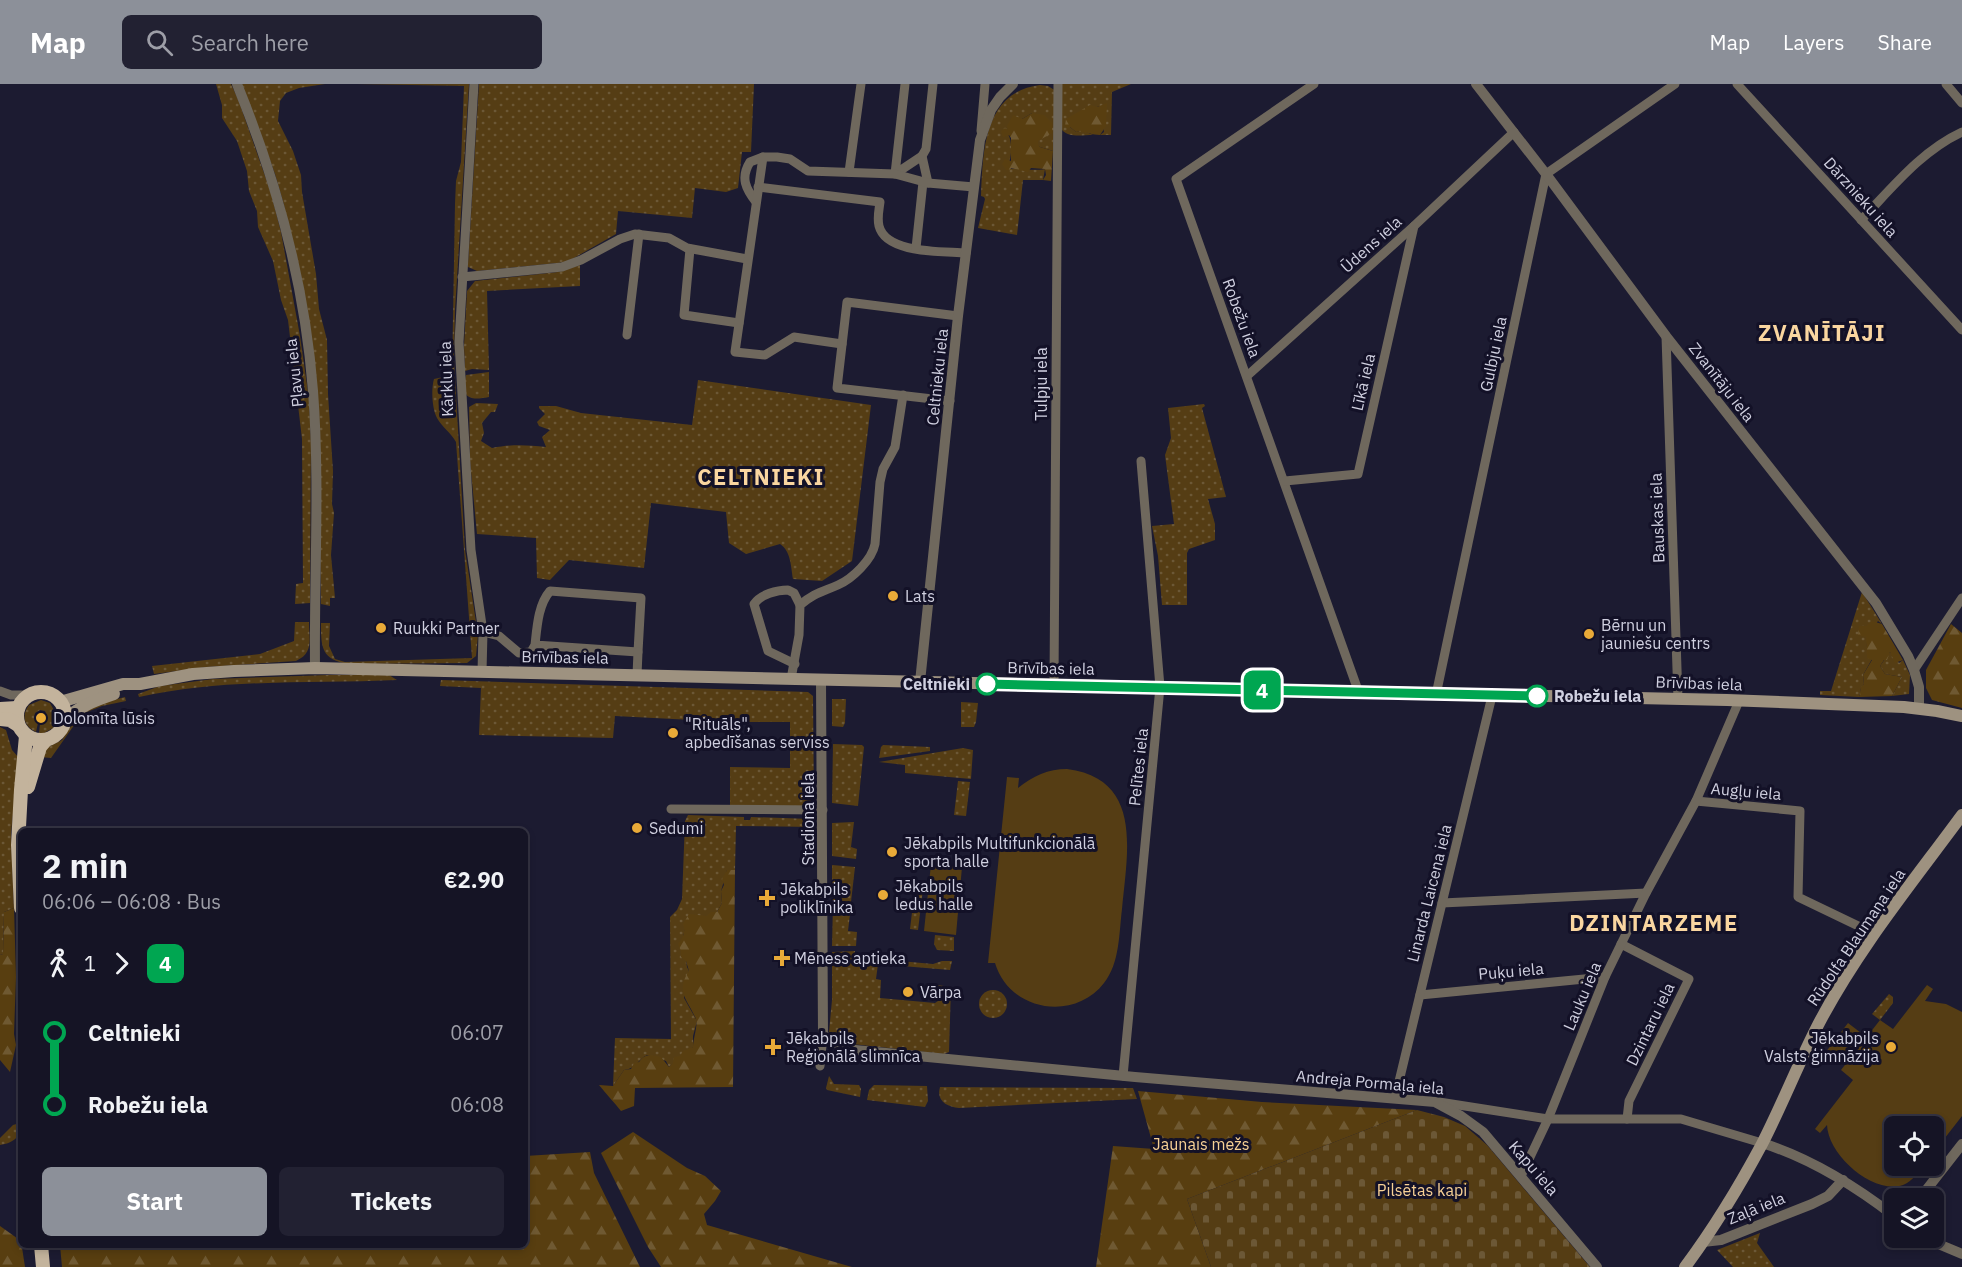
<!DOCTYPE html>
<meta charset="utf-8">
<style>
:root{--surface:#151425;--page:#222132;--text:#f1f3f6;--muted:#9d9ea7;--line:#343342;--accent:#8c9099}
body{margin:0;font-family:"IBM Plex Sans",sans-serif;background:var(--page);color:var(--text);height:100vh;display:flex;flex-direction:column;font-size:22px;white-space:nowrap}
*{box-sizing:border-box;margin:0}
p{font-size:20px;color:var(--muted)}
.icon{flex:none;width:33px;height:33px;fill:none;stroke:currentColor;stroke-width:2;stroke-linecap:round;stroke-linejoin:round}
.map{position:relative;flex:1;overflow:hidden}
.details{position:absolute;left:18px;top:744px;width:510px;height:420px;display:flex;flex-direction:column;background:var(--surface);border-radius:9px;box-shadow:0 3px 9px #0003,0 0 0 2px var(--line)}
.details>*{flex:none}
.badge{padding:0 12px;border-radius:9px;font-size:21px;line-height:39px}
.tools{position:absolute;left:1884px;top:1032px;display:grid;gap:12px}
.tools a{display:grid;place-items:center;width:60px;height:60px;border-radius:9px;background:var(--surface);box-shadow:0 3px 9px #0003,0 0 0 2px var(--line);font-size:30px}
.map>.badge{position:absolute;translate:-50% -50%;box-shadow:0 0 0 3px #fff}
.legs{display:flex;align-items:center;gap:9px;height:66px;padding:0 24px;font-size:20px}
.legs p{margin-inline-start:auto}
.head{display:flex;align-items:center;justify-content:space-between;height:102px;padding:0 24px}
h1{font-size:33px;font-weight:800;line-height:45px}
.action{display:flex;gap:12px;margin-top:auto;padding:12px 24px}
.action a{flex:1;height:69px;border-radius:9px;background:var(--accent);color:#fff;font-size:24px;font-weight:800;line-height:69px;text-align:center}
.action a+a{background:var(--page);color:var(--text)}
ul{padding:0 24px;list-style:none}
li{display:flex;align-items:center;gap:21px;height:72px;font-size:22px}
li i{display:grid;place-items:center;width:9px;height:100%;margin:0 8px;background:currentColor}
li i::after{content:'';width:15px;height:15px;margin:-8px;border:4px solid;border-radius:50%;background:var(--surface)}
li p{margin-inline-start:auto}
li:first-child i{background:linear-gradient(#0000 50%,currentColor 0)}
li:last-child i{background:linear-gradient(currentColor 50%,#0000 0)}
header{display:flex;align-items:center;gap:36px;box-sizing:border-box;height:84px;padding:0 30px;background:var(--accent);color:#fff}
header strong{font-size:28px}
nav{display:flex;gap:33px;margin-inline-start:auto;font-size:21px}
.search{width:420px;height:54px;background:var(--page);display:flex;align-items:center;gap:15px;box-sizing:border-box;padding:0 21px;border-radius:9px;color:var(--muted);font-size:22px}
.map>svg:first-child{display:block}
.grass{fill:url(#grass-dots)}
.forest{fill:url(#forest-firs)}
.cemetery{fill:url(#cemetery-stones)}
.park{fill:#553d14}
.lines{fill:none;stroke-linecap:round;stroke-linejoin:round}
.minor{stroke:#6f685d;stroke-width:9}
.tertiary{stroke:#6f685d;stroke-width:10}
.secondary{stroke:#9e9280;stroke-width:12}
.primary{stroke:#c3b39c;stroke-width:14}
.line-1-casing{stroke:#fff;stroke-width:14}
.line-1{stroke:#00a651;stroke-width:9}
.poi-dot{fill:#e9aa38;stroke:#131127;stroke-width:2}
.stop-1-dot{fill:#fff;stroke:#00a651;stroke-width:3}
.labels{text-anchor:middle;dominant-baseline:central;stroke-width:6;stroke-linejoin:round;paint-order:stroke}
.street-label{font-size:16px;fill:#d0d0e0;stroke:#131127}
.poi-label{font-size:16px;fill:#d0d0e0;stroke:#131127;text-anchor:start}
.stop-label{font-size:16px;font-weight:bold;fill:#d0d0e0;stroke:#131127;text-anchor:end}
.park-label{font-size:16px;fill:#f8d195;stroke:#131127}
.district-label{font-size:22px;font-weight:bold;letter-spacing:1.5px;fill:#fad6a0;stroke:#131127}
</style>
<header>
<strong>Map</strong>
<div class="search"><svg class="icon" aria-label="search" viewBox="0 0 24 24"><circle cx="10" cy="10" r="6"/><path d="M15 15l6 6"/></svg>Search here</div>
<nav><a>Map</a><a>Layers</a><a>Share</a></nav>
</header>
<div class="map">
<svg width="1962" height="1183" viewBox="0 0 1962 1183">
<defs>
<pattern id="grass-dots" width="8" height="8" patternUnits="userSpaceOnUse" patternTransform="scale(1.5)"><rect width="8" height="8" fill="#553d14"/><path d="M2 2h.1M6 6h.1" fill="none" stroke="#6c5836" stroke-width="1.8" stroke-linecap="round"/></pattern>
<pattern id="forest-firs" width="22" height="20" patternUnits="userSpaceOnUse" patternTransform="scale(1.5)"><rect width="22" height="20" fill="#583e10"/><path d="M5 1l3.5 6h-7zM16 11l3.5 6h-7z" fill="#6f5932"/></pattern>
<pattern id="cemetery-stones" width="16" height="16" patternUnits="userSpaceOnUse" patternTransform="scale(1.5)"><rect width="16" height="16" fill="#553d14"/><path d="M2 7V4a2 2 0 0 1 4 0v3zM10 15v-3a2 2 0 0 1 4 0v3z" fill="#6c5836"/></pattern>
</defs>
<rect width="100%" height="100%" fill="#1c1b31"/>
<!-- grass -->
<g class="grass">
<polygon points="216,0 231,0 238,15 271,109 281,148 300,252 309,315 311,359 310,519 295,520 296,500 303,499 302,355 288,236 281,216 273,177 258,143 257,127 249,107 247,87 237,57 222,34 222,21"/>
<polygon points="242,0 325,0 299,4 286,9 280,17 278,37 293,67 301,91 302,108 316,190 319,225 327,256 328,310 333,387 332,420 334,429 331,471 335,514 330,514 330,522 321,520 318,328 284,121 275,90"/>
<path d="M357,0h112l-14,226 -1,51 11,189 13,85 -2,21 -9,7 -118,1c-28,-4 -28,-17 -28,-41h9l-1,23 6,13 10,3 127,-4 -16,-216c-5,-9 -14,-15 -19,-24 -5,-9 -6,-29 -3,-39l18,-4 3,-171 1,-23 5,-19 3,-76z"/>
<polygon points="479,0 754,0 751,68 742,68 738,104 726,108 695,104 692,134 618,127 616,150 567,178 477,187 468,183 468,180"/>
<path d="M1061,0h70l-19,8 -1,43h-11l4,-3 -4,-26 -3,1 -27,20 6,5 8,-1 9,4c-11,0 -24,3 -31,-5z"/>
<path d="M1040,1l8,1 8,5 -3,60 -13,-4 -3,-3 -5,-31 -10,6 -10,1 -4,14c5,8 4,27 -2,34 8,1 28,3 39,1l-2,11h-20l-6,55 -39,-7 7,-29 -1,-2 -3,-1c2,-44 2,-104 59,-111z"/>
<polygon points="580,181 580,202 487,207 489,286 472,285 465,287 464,262 467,207 475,197 558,188"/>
<path d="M489,288v25c-20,4 -29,1 -23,-22z"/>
<path d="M698,296l173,25 -19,156 -30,20 -29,-2c-2,-12 -2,-28 -13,-35l-34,10 -17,-11 -3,-31 -75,-9 -7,65 -75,-8 -19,20 -13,-2 -1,-40 -59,-4 -7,-73 -1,-54 7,-4 22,1 -3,8h-4l-9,11 2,10 -3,8 11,7c21,-4 34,-3 54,-1l-4,-10 8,-7 -11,-4 -2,-4 8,-8 -6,-6v-2h17l25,7 111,12z"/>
<polygon points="1204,320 1205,322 1202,324 1226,413 1208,415 1215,440 1215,456 1189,465 1187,469 1187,521 1162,521 1158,472 1152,442 1174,440 1165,371 1171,354 1168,324"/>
<path d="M1862,508l20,32 -4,-3c-10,13 -16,24 -6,38l-9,16 1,9 -3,4 -2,9 -39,-2v-4h11z"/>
<path d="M295,538h14c0,18 5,31 -13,39l-89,6 -53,7 -2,-8 108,-12 34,-13z"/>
<polygon points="1890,568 1899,579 1903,576 1910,591 1909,610 1892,612 1902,593 1885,590 1880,582"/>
<path d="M328,591h61l8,5c-86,4 -172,-2 -258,17l-1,-3 22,-8 53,-7z"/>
<polygon points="441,596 808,608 813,612 814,724 730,722 730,683 790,684 790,638 731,638 615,632 613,654 479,651 481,604 440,602"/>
<polygon points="125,613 126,617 102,622 82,630 51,674 40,673 48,663 62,656 79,629 102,619"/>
<polygon points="832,615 846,615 845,639 843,643 832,642"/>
<path d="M41,616l9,3 7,13 -4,12 -9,5h-5l1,-9 6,-2 2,-4 -3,-7 -5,-1 -5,3 -1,5 4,5 -2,9c-12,-6 -15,-16 -7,-27z"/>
<polygon points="961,618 978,619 976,638 974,643 961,643"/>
<polygon points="0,643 6,646 12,666 19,674 11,749 14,824 4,828 3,870 0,871"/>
<polygon points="833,660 862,661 864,663 858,722 832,719"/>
<polygon points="883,661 930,663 930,667 879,674 881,663"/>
<polygon points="963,664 973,666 971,695 905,689 905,681 879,678"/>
<polygon points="958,697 970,698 966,732 954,731"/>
<path d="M688,731l56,2v3h6l1,-3 60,2 5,3 -1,5 -79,-1 -1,44h-8l-6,21 1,12 -5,9 -32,16 -2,10 4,29 2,4 -5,27 13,23 -4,15v11l-24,20 -3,-6 -19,-6c-9,4 -11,14 -23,15l-11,16 2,-48 56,1 -1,-122 7,-7 5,-11 3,-78z"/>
<polygon points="854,738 851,763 857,765 856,775 832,772 832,739"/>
<polygon points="832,781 855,783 851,818 832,816"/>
<polygon points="915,804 923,805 918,846 910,845"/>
<polygon points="833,819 851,822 848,847 857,848 856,862 832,862"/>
<polygon points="935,851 954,853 954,867 937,866 934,860"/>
<path d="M855,867v6l78,7 9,-3h10l-2,9 -72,-6 -2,15 5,1 -1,18 55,5 3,-2 -2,-3 1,-13 14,2 -2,65 -5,2 -92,-10c-9,-1 -19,-4 -23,-12l3,-32v-48z"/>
<circle cx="993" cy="920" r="14"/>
<polygon points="1889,910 1893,913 1893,919 1880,936 1872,930"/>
<polygon points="829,992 834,1000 859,1001 861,1005 860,1013 827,1006 826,1004"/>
<polygon points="874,1001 927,1002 928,1017 925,1023 867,1016 869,1006"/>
<path d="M940,1003l193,1 4,11 -178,9c-12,-1 -23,-7 -19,-21z"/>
<path d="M20,1039c2,14 -7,20 -20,22v-7l13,-13z"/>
<polygon points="1760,1149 1757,1159 1774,1183 1733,1183 1717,1166"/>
</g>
<!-- forest -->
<g class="forest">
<path d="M1107,19l-1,23 -6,9c-9,0 -15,-4 -24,-3l-6,-5 -2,1 -3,-2 1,-7 24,-14 7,2z"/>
<polygon points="1032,29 1044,31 1052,39 1052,49 1038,57 1038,60 1040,63 1053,67 1051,97 1043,96 1046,91 1045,85 1031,84 1028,88 1011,84 1010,86 1006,86 1002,80 1005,75 1011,77 1011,54 1009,51 1003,53 1001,47 1005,44 1008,46 1007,42 1013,31 1022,35"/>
<polygon points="1872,537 1882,540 1903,576 1895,579 1890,568 1887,576 1884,576 1880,582 1885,590 1902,593 1892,612 1859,613 1861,603 1864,600 1863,591 1872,576 1867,574 1866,553 1858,551 1859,542 1866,542"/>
<polygon points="1951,540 1962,549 1962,624 1932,616 1926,604 1926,586"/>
<path d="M727,786h8l-2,217 -98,1 -1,18 -13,5c-7,-9 -14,-16 -22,-26l14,1 11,-16 7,-1 3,-6 5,-1c6,-9 12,-7 22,-5l8,10 4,-4 1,-6 6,-1 3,-5 10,-4c0,-8 5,-21 3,-28 -8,-19 -21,-27 -7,-48l-3,-10 -5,-4v-6l-3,-7c5,-6 8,-12 5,-20l6,-10 18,2 4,-4h6l5,-9 -1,-12 3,-6 -2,-6z"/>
<polygon points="14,824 16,893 14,950 16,961 10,988 0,976 0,871 3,870 4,828"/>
<polygon points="1138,1007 1262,1018 1417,1026 1187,1115 1211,1183 1096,1183 1113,1062 1154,1065"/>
<polygon points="633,1048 687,1084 705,1092 721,1107 715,1117 704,1130 707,1141 852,1183 661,1183 648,1163 601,1069"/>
<polygon points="590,1068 594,1089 640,1183 62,1183 60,1161 525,1161 525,1072"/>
<polygon points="0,1142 21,1157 25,1183 0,1183"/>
</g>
<!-- cemetery -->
<polygon class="cemetery" points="1417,1026 1444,1033 1465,1042 1487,1061 1590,1183 1211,1183 1187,1115"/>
<!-- park -->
<g class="park">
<path d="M1067,685c77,10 60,84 55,140 -3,24 -2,54 -18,74 -30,39 -95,28 -109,-20h-7l19,-186 12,1 -1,10c15,-12 30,-19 49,-19z"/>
<polygon points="931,780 962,783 956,851 924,847"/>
<path d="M1927,901l6,4 -8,12 21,3 16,8v104l-28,36v-26h-40v40h29c-5,6 -11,16 -20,19 -30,10 -75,-30 -76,-60l-7,8 -5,-4 38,-49 -12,-10 39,-50 13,9z"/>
<polygon points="1848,939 1865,952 1841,981 1825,969"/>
</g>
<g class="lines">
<!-- minor -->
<g class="minor">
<polyline points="474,0 459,258 471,466 483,548 482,588"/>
<polyline points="905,0 895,90 922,72"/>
<polyline points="1314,0 1176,95 1359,609"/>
<polyline points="1737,0 1962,246"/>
<polyline points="1946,0 1962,19"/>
<polyline points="981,47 985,0"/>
<polyline points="849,88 861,0"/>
<polyline points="928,99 922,72 926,65 933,0"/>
<path d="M758,103l122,15c-1,8 -3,16 -1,24 7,28 64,25 87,27"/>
<path d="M756,118c-10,-13 -16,-24 -6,-40l13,-5"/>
<path d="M1861,136c31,-32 60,-69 101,-88"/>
<polyline points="916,164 923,98"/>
<polyline points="690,165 684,231 739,239"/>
<polyline points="462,193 562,183 581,176 620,155 635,150 669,154 687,164 747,175"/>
<polyline points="627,251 639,150"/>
<polyline points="1666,252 1678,615"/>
<polyline points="842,260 794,253 765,271 735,268 763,73 777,73 790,75 808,87 895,90 928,99 974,103"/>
<polyline points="1247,292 1414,142 1514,48"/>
<polyline points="950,317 837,304 847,218 958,232"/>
<polyline points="1285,397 1358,390 1414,142"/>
<path d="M483,548l16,4 20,17 12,-1 4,-7c2,-18 3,-40 15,-54l91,7 -3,54 -103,-7"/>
<path d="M795,580l-27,-13 -14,-47c7,-10 23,-14 34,-14l6,3 6,12"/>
<polyline points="1914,586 1962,514"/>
<polyline points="637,591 638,568"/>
<path d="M791,595l8,-44 1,-30c14,-12 22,-13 38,-20 14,-6 34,-25 37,-41l5,-62 3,-13 12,-22 8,-52"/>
<polyline points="1054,600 1058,0"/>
<polyline points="0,607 11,611 29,611"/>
<polyline points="1436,611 1546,90 1675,0"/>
<polyline points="1696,717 1800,727 1798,813 1875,850"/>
<polyline points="671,725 823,726"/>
<polyline points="1442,819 1646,809"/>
<polyline points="1621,860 1689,895 1629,1017 1627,1035"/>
<polyline points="1420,911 1605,893"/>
<polyline points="820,982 823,951"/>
<polyline points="1123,992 1160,603 1141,377"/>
<polyline points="1395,1014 1492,612"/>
<polyline points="1439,1018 1548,1035 1681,1035 1762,1059"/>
<polyline points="1521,1092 1548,1035 1605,893 1646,809 1696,717 1739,617"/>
</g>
<!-- tertiary -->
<g class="tertiary">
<path d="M237,0c40,98 68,202 76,307 7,92 1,185 2,277"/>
<polyline points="1476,0 1546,90 1666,252 1876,519 1908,572 1914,586 1919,603 1919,625"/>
<polyline points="821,596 823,951 842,963 855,966 1135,993 1435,1018 1461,1032 1483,1048 1597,1183"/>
<polyline points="920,598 958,232 980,56 991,26 1000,13 1013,0"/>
<path d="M1762,1059c48,15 93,43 132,73"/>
<polyline points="1920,1114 1962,1060"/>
<polyline points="1924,1154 1962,1170"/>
<polyline points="1703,1158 1721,1156 1812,1120 1828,1112 1843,1096"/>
</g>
<!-- secondary -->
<g class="secondary">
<polyline points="60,618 123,600 140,600 193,590 234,587 315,584 1727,616 1904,623 1937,627 1962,632"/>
<path d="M64,637c13,-14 32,-21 50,-27"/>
<path d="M1685,1183c29,-39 54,-80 77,-123 20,-39 36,-80 56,-119 39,-75 94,-142 144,-210"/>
</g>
<!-- primary -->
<g class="primary">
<circle cx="41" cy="632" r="24"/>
<polyline points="0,625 17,624"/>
<polyline points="0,635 10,636 18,641"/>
<polyline points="28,703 40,663 46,656"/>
<polyline points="21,824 18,761 21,706 26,652"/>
<polyline points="41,1161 43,1183"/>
</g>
</g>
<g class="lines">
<!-- line-1 casing -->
<g class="line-1-casing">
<polyline id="line-1" points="987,600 1537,612"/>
</g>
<!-- line-1 -->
<use href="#line-1" class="line-1"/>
</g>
<!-- markers -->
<g class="poi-dot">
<circle cx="893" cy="512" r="6"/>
<circle cx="381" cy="544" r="6"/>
<circle cx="1589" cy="550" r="6"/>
<circle cx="41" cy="634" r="6"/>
<circle cx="673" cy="649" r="6"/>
<circle cx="637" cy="744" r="6"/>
<circle cx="892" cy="768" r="6"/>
<circle cx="883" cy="811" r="6"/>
<path d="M764 805h6v6h6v6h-6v6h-6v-6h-6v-6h6z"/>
<path d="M779 865h6v6h6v6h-6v6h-6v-6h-6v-6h6z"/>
<circle cx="908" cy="908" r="6"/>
<path d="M770 954h6v6h6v6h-6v6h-6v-6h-6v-6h6z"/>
<circle cx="1891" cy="963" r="6"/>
</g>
<g class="stop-1-dot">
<circle cx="987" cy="600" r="10"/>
<circle cx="1537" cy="612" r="10"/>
</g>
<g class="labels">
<!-- street labels -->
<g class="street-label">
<text transform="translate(1861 113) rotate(48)">Dārznieku iela</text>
<text transform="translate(1371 160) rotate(-42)">Ūdens iela</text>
<text transform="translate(1242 234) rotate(70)">Robežu iela</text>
<text transform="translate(1493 270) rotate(-78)">Gulbju iela</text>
<text transform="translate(294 289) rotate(-96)">Pļavu iela</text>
<text transform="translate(937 293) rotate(-84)">Celtnieku iela</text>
<text transform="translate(446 295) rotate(-92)">Kārklu iela</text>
<text transform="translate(1363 298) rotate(-77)">Līkā iela</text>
<text transform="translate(1722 298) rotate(52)">Zvanītāju iela</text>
<text transform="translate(1041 300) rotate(-90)">Tulpju iela</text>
<text transform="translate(1657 434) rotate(-92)">Bauskas iela</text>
<text transform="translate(565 573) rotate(1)">Brīvības iela</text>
<text transform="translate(1051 584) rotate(1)">Brīvības iela</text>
<text transform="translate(1699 599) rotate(2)">Brīvības iela</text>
<text transform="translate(1138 683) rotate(-84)">Pelītes iela</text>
<text transform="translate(1746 707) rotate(5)">Augļu iela</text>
<text transform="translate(808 735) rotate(-90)">Stadiona iela</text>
<text transform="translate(1429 809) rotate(-76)">Linarda Laicena iela</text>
<text transform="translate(1856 853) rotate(-56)">Rūdolfa Blaumaņa iela</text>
<text transform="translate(1511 887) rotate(-5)">Puķu iela</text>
<text transform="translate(1582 912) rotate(-67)">Lauku iela</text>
<text transform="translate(1650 940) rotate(-64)">Dzintaru iela</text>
<text transform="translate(1370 998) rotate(5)">Andreja Pormaļa iela</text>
<text transform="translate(1534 1084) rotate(49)">Kapu iela</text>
<text transform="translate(1756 1124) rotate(-22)">Zaļā iela</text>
</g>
<!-- poi labels -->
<g class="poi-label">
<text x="905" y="512">Lats</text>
<text x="1601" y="541">Bērnu un<tspan x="1601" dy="18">jauniešu centrs</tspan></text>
<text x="393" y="544">Ruukki Partner</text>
<text x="53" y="634">Dolomīta lūsis</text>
<text x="685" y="640">"Rituāls",<tspan x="685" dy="18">apbedīšanas serviss</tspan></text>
<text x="649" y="744">Sedumi</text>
<text x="904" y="759">Jēkabpils Multifunkcionālā<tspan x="904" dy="18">sporta halle</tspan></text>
<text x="895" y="802">Jēkabpils<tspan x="895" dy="18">ledus halle</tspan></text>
<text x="780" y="805">Jēkabpils<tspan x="780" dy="18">poliklīnika</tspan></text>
<text x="794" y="874">Mēness aptieka</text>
<text x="920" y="908">Vārpa</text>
<text x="786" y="954">Jēkabpils<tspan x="786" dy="18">Reģionālā slimnīca</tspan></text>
<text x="1879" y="954" text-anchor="end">Jēkabpils<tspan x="1879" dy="18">Valsts ģimnāzija</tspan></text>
</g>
<!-- stop labels -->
<g class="stop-label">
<text x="970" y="600">Celtnieki</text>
<text x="1554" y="612" text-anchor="start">Robežu iela</text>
</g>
<!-- park labels -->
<g class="park-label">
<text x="1201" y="1060">Jaunais mežs</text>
<text x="1422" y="1106">Pilsētas kapi</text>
</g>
<!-- district labels -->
<g class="district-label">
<text x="1822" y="248">ZVANĪTĀJI</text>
<text x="761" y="392">CELTNIEKI</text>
<text x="1654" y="838">DZINTARZEME</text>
</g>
</g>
</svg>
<div class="tools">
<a><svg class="icon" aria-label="locate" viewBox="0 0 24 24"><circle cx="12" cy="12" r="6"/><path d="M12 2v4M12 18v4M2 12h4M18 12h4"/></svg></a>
<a><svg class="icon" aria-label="layers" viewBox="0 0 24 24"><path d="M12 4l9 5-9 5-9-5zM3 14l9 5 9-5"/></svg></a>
</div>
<b class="badge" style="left:1262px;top:606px;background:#00a651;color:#fff">4</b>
<section class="details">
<div class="head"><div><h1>2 min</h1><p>06:06 – 06:08 · Bus</p></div><b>€2.90</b></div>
<div class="legs"><svg class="icon" aria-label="walk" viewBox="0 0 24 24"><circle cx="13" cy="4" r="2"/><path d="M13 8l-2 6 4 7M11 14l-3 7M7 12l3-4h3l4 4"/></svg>1<svg class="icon" aria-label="forward" viewBox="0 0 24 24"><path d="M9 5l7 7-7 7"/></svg><b class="badge" style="background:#00a651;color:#fff">4</b></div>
<ul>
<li><i style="color:#00a651"></i><b>Celtnieki</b><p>06:07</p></li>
<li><i style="color:#00a651"></i><b>Robežu iela</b><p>06:08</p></li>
</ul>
<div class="action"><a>Start</a><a>Tickets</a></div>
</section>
</div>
